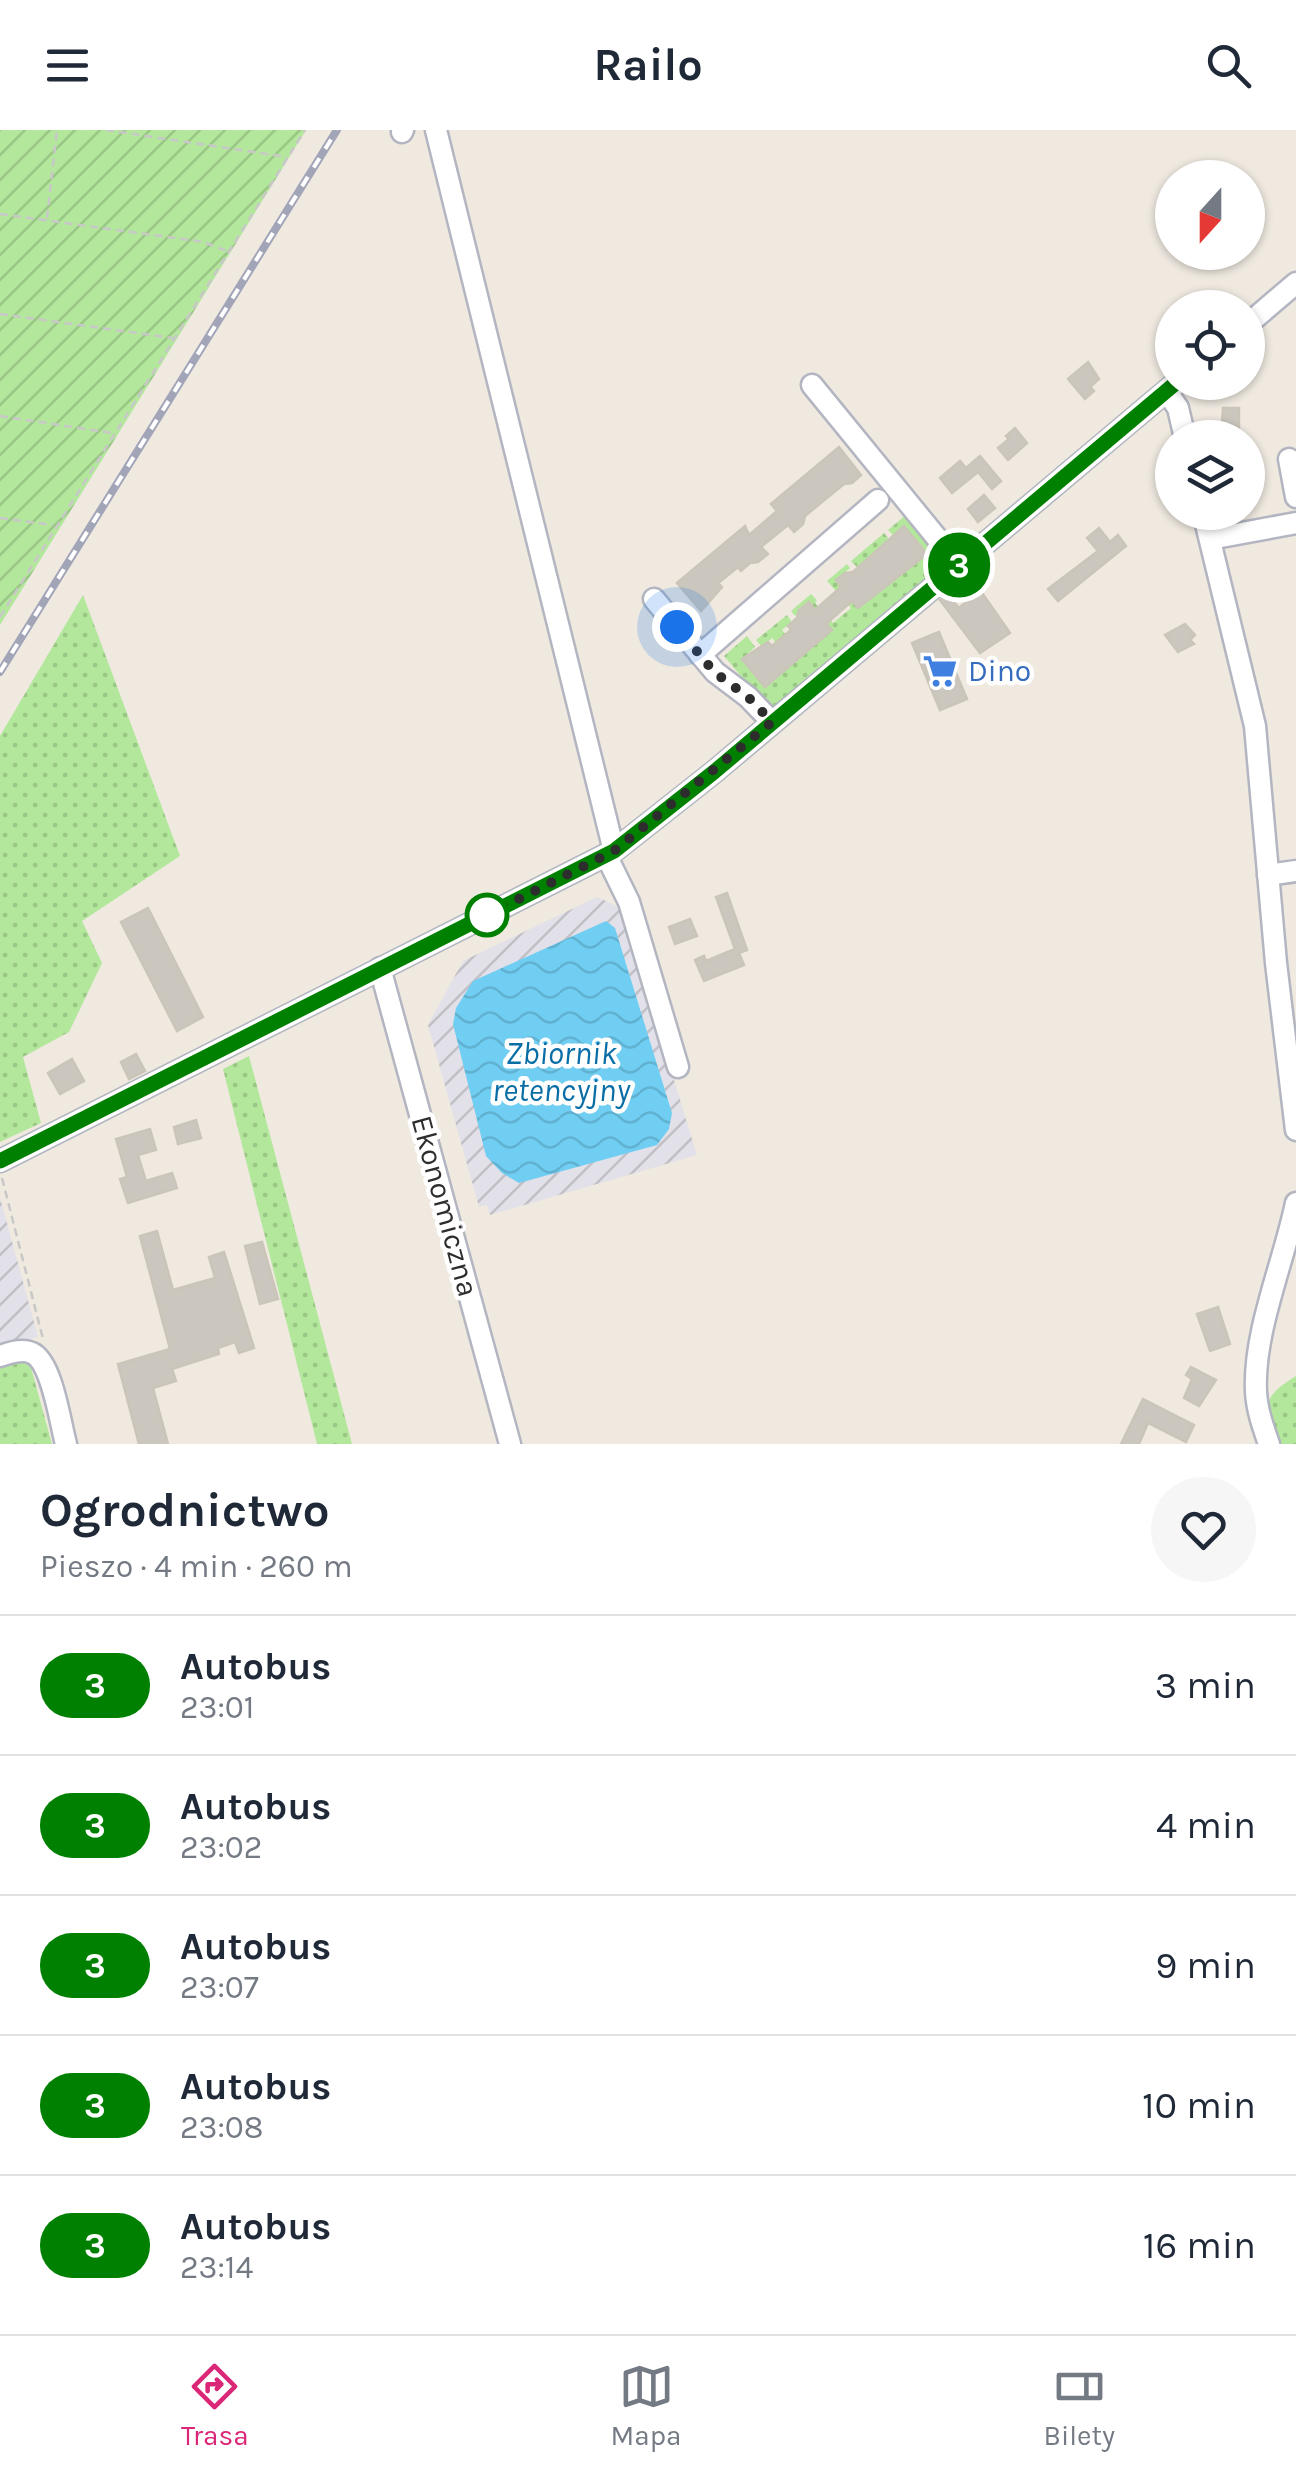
<!DOCTYPE html>
<html lang="pl">
<meta charset="utf-8">
<style>
:root{--surface:#fff;--page:#f6f6f7;--text:#1f2937;--muted:#747a83;--line:#e0e1e3;--accent:#db2777}
body{margin:0;font-family:Karla,sans-serif;background:var(--page);color:var(--text);height:100vh;display:flex;flex-direction:column;font-size:38px;white-space:nowrap}
*{box-sizing:border-box;margin:0}
p{font-size:32px;color:var(--muted)}
.icon{flex:none;width:55px;height:55px;fill:none;stroke:currentColor;stroke-width:2;stroke-linecap:round;stroke-linejoin:round}
.map{position:relative;height:1314px;overflow:hidden}
.panel{display:flex;flex-direction:column;background:var(--surface);flex:1}
.panel>*{flex:none}
.badge{padding:0 20px;border-radius:32px;font-size:35px;line-height:65px}
.needle{width:65px;rotate:201deg}
.fabs{position:absolute;left:1155px;top:30px;display:grid;gap:20px}
.fabs a{display:grid;place-items:center;width:110px;height:110px;border-radius:50%;background:var(--surface);box-shadow:0 2px 8px #0004;font-size:50px}
.you{position:absolute;width:50px;height:50px;margin:-25px;border:8px solid #fff;border-radius:50%;background:#1a73e8;box-shadow:0 0 0 15px #1a73e833}
.map>.badge{position:absolute;translate:-50% -50%;box-shadow:0 0 0 5px #fff}
.round{display:grid;place-items:center;flex:none;width:105px;height:105px;border-radius:52px;background:var(--page)}
.head{display:flex;align-items:center;justify-content:space-between;height:170px;padding:0 40px}
h1{font-size:48px;font-weight:700;line-height:75px}
ul{padding:0;list-style:none}
li{display:flex;align-items:center;gap:30px;height:140px;padding:0 40px;border-top:2px solid var(--line)}
li div{flex:1}
li b{display:block;font-size:38px}
li em{font-style:normal}
li .badge{min-width:110px;font-weight:700;text-align:center}
header{display:flex;justify-content:space-between;align-items:center;height:130px;padding:0 40px;background:var(--surface);font-size:45px;font-weight:700}
.tab-bar{display:flex;justify-content:space-around;align-items:center;height:140px;border-top:2px solid var(--line);background:var(--surface);font-size:28px;color:var(--muted)}
.tab-bar a{display:grid;justify-items:center;gap:5px}
.tab-bar .current{color:var(--accent)}
.map>svg:first-child{display:block}
.industrial{fill:url(#industrial-furrows)}
.grass{fill:url(#grass-dots)}
.garden{fill:url(#garden-furrows)}
.water{fill:url(#water-waves)}
.building{fill:#cbc7be;stroke:#cbc5b9;stroke-width:2.5}
.lines{fill:none;stroke-linecap:round;stroke-linejoin:round}
.minor-casing{stroke:#b3b6c1;stroke-width:25}
.path{stroke:#c8c8c8;stroke-width:2.5;stroke-dasharray:8 5;stroke-linecap:butt}
.minor{stroke:#fff;stroke-width:20}
.rail-casing{stroke:#a2a4b8;stroke-width:8}
.rail{stroke:#fff;stroke-width:4;stroke-dasharray:11;stroke-linecap:butt}
.line-casing{stroke:#fff;stroke-width:22}
.line{stroke:#008000;stroke-width:15}
.walk{stroke:#2d2d2d;stroke-width:10;stroke-dasharray:0 18}
.stop-dot{fill:#fff;stroke:#008000;stroke-width:5}
.labels{text-anchor:middle;dominant-baseline:central;stroke-width:9;stroke-linejoin:round;paint-order:stroke}
.shop-label{font-size:30px;fill:#366cbe;stroke:#fff;text-anchor:start}
.street-label{font-size:30px;fill:#2d2d2d;stroke:#fff}
.water-label{font-size:32px;font-style:italic;fill:#096da6;stroke:#fff}
</style>
<header><svg class="icon" aria-label="menu" viewBox="0 0 24 24"><path d="M4 6h16M4 12h16M4 18h16"/></svg>Railo<svg class="icon" aria-label="search" viewBox="0 0 24 24"><circle cx="10" cy="10" r="6"/><path d="M15 15l6 6"/></svg></header>
<div class="map">
<svg width="1296" height="1314" viewBox="0 0 1296 1314">
<defs>
<pattern id="industrial-furrows" width="10" height="10" patternUnits="userSpaceOnUse" patternTransform="scale(2.5)"><rect width="10" height="10" fill="#e2e0e8"/><path d="M-1 1l2-2M0 10L10 0M9 11l2-2" fill="none" stroke="#c2c0c7"/></pattern>
<pattern id="grass-dots" width="8" height="8" patternUnits="userSpaceOnUse" patternTransform="scale(2.5)"><rect width="8" height="8" fill="#b3e79b"/><path d="M2 2h.1M6 6h.1" fill="none" stroke="#9ac686" stroke-width="1.8" stroke-linecap="round"/></pattern>
<pattern id="garden-furrows" width="10" height="10" patternUnits="userSpaceOnUse" patternTransform="scale(2.5)"><rect width="10" height="10" fill="#b3e79b"/><path d="M-1 1l2-2M0 10L10 0M9 11l2-2" fill="none" stroke="#9ac686"/></pattern>
<pattern id="water-waves" width="16" height="10" patternUnits="userSpaceOnUse" patternTransform="scale(2.5)"><rect width="16" height="10" fill="#70cef3"/><path d="M0 5q4-4 8 0t8 0" fill="none" stroke="#61b1d1"/></pattern>
</defs>
<rect width="100%" height="100%" fill="#efe9e0"/>
<!-- industrial -->
<g class="industrial">
<polygon points="597,767 621,778 697,1025 490,1085 487,1075 479,1077 428,895 463,831"/>
<polygon points="0,1067 38,1207 0,1215"/>
</g>
<!-- grass -->
<g class="grass">
<polygon points="907,384 948,434 772,583 724,526 747,506 755,517 742,529 764,556 792,533 772,508 762,517 756,510 787,485 792,492 782,500 804,525 832,500 809,473 795,486 791,481 811,464 817,470 815,473 833,493 851,478 827,451 847,434 850,438 836,451 858,477 866,431 858,438 851,431 884,403 889,409 877,419 900,446 926,424 904,396 893,405 888,400"/>
<polygon points="83,465 180,726 82,791 102,833 69,902 23,927 41,993 0,1012 0,606"/>
<polygon points="249,926 352,1314 317,1314 223,939"/>
<polygon points="20,1230 30,1234 52,1314 0,1314 0,1235"/>
<path d="M1296,1246v68h-17c-14,-39 -20,-45 17,-68z"/>
</g>
<!-- garden -->
<polygon class="garden" points="0,0 306,0 0,495"/>
<!-- water -->
<polygon class="water" points="606,791 615,798 672,983 669,999 657,1015 519,1053 502,1043 486,1026 453,894 456,878 473,851"/>
<!-- building -->
<g class="building">
<polygon points="1088,232 1099,249 1090,257 1094,261 1085,269 1068,249"/>
<polygon points="1223,278 1239,278 1239,308 1221,308"/>
<polygon points="1015,298 1027,313 1008,330 998,318 1009,309 1006,306"/>
<polygon points="839,317 861,345 852,353 844,354 805,386 803,394 794,402 788,395 761,417 768,424 758,432 750,433 741,441 738,437 722,450 718,453 722,457 701,481 677,453 745,396 749,405 777,381 771,374"/>
<polygon points="980,326 1001,351 992,359 978,342 952,363 940,348 960,331 966,338"/>
<polygon points="984,365 995,378 978,392 968,379"/>
<polygon points="904,396 927,424 858,478 852,471 826,494 832,500 765,557 742,529 768,512 772,516 791,500 788,496 797,488 799,480 809,472 815,480 841,457 836,450 845,443 853,442"/>
<polygon points="1099,398 1110,412 1118,405 1126,416 1058,471 1048,459 1098,421 1087,408"/>
<polygon points="980,460 1010,503 980,523 940,470 947,464 959,478"/>
<polygon points="1185,494 1195,505 1190,510 1194,514 1178,522 1165,505"/>
<polygon points="939,502 967,569 940,580 912,513"/>
<polygon points="727,763 747,820 739,823 744,835 704,851 695,830 704,826 706,831 735,819 716,767"/>
<polygon points="148,778 203,887 177,901 121,792"/>
<polygon points="690,789 697,806 675,814 669,797"/>
<polygon points="136,924 145,941 129,949 121,932"/>
<polygon points="72,929 84,951 60,964 48,943"/>
<polygon points="196,990 201,1008 178,1014 174,997"/>
<polygon points="150,999 156,1020 138,1025 146,1051 172,1043 177,1058 128,1073 120,1049 127,1047 116,1009"/>
<polygon points="157,1101 173,1160 215,1148 209,1127 224,1122 254,1218 239,1223 235,1212 218,1218 219,1224 172,1239 176,1251 153,1258 168,1314 139,1314 118,1234 170,1219 140,1106"/>
<polygon points="262,1112 278,1169 260,1174 245,1116"/>
<polygon points="1218,1177 1230,1214 1210,1221 1197,1184"/>
<polygon points="1191,1237 1216,1250 1199,1276 1184,1268 1192,1249 1186,1245"/>
<polygon points="1143,1269 1194,1295 1186,1312 1148,1293 1139,1314 1121,1314"/>
</g>
<g class="lines">
<!-- minor casing -->
<g class="minor-casing">
<g id="minor">
<polyline points="436,0 614,721"/>
<polyline points="402,2 403,0"/>
<polyline points="1248,194 1296,153"/>
<polyline points="812,255 959,435"/>
<polyline points="1167,262 1178,278 1185,308"/>
<polyline points="1289,329 1296,367"/>
<polyline points="1203,382 1255,596 1276,833 1296,1000"/>
<polyline points="1210,409 1296,393"/>
<polyline points="654,469 715,542 748,567 772,592"/>
<polyline points="700,525 878,370"/>
<polyline points="606,725 629,772 678,937"/>
<polyline points="1268,745 1296,741"/>
<polyline points="380,838 510,1314"/>
<polyline points="0,1031 614,721 714,642 1177,252"/>
<path d="M0,1226c10,-3 22,-8 32,-3 20,9 28,69 34,91"/>
<path d="M1269,1314c-6,-17 -12,-34 -13,-52 -3,-60 28,-130 40,-189"/>
</g>
</g>
<!-- path -->
<g class="path">
<polyline points="106,0 287,27"/>
<polyline points="0,84 204,112 229,122"/>
<polyline points="47,88 57,0"/>
<polyline points="0,184 173,208"/>
<polyline points="0,286 112,303"/>
<polyline points="0,388 53,395"/>
<polyline points="0,487 305,0"/>
<polyline points="2,1048 43,1209"/>
</g>
<!-- minor -->
<use href="#minor" class="minor"/>
<!-- rail casing -->
<g class="rail-casing">
<polyline id="rail" points="0,542 337,0"/>
</g>
<!-- rail -->
<use href="#rail" class="rail"/>
</g>
<g class="lines">
<!-- line casing -->
<g class="line-casing">
<polyline id="line" points="0,1031 614,721 714,642 1177,252"/>
</g>
<!-- line -->
<use href="#line" class="line"/>
<!-- walk -->
<polyline class="walk" points="487,785 614,721 772,592 748,567 714,542 677,497"/>
</g>
<!-- icons -->
<defs>
<g id="supermarket-bare" transform="scale(2.7)"><path d="M-6-5.5h2.5l.6 2H6L4.5 2H-2.5L-4.4-4H-6ZM-1.5 3.2a1.3 1.3 0 1 0 .1 0ZM3 3.2a1.3 1.3 0 1 0 .1 0Z" fill="#3f7fe0" stroke="#fff" stroke-width="2.5" paint-order="stroke"/></g>
</defs>
<g fill-rule="evenodd">
<use href="#supermarket-bare" x="940" y="541"/>
</g>
<!-- markers -->
<circle class="stop-dot" cx="487" cy="785" r="20"/>
<g class="labels">
<!-- shop labels -->
<g class="shop-label">
<text x="968" y="541">Dino</text>
</g>
<!-- street labels -->
<g class="street-label">
<text transform="translate(445 1076) rotate(75)">Ekonomiczna</text>
</g>
<!-- water labels -->
<g class="water-label">
<text x="561" y="923">Zbiornik<tspan x="561" dy="37">retencyjny</tspan></text>
</g>
</g>
</svg>
<div class="fabs">
<a><svg class="needle" viewBox="-14 -14 28 28"><path d="M0-13l5 13h-10z" fill="#e53935"/><path d="M0 13l5-13h-10z" fill="#747a83"/></svg></a>
<a><svg class="icon" aria-label="locate" viewBox="0 0 24 24"><circle cx="12" cy="12" r="6"/><path d="M12 2v4M12 18v4M2 12h4M18 12h4"/></svg></a>
<a><svg class="icon" aria-label="layers" viewBox="0 0 24 24"><path d="M12 4l9 5-9 5-9-5zM3 14l9 5 9-5"/></svg></a>
</div>
<div class="you" style="left:677px;top:497px"></div>
<b class="badge" style="left:959px;top:435px;background:#008000;color:#fff">3</b>
</div>
<section class="panel">
<div class="head"><div><h1>Ogrodnictwo</h1><p>Pieszo · 4 min · 260 m</p></div><a class="round"><svg class="icon" aria-label="heart" viewBox="0 0 24 24"><path d="M12 20l-8-8c-3-5 5-10 8-4 3-6 11-1 8 4z"/></svg></a></div>
<ul>
<li><span class="badge" style="background:#008000;color:#fff">3</span><div><b>Autobus</b><p>23:01</p></div><em>3 min</em></li>
<li><span class="badge" style="background:#008000;color:#fff">3</span><div><b>Autobus</b><p>23:02</p></div><em>4 min</em></li>
<li><span class="badge" style="background:#008000;color:#fff">3</span><div><b>Autobus</b><p>23:07</p></div><em>9 min</em></li>
<li><span class="badge" style="background:#008000;color:#fff">3</span><div><b>Autobus</b><p>23:08</p></div><em>10 min</em></li>
<li><span class="badge" style="background:#008000;color:#fff">3</span><div><b>Autobus</b><p>23:14</p></div><em>16 min</em></li>
</ul>
</section>
<nav class="tab-bar">
<a class="current"><svg class="icon" aria-label="directions" viewBox="0 0 24 24"><path d="M12 3l9 9-9 9-9-9zM9 14v-3h6M13 9l2 2-2 2"/></svg>Trasa</a>
<a><svg class="icon" aria-label="map" viewBox="0 0 24 24"><path d="M3 6l6-2 6 2 6-2v14l-6 2-6-2-6 2zM9 4v14M15 6v14"/></svg>Mapa</a>
<a><svg class="icon" aria-label="tickets" viewBox="0 0 24 24"><path d="M3 7h18v10H3zM15 7v10"/></svg>Bilety</a>
</nav>
